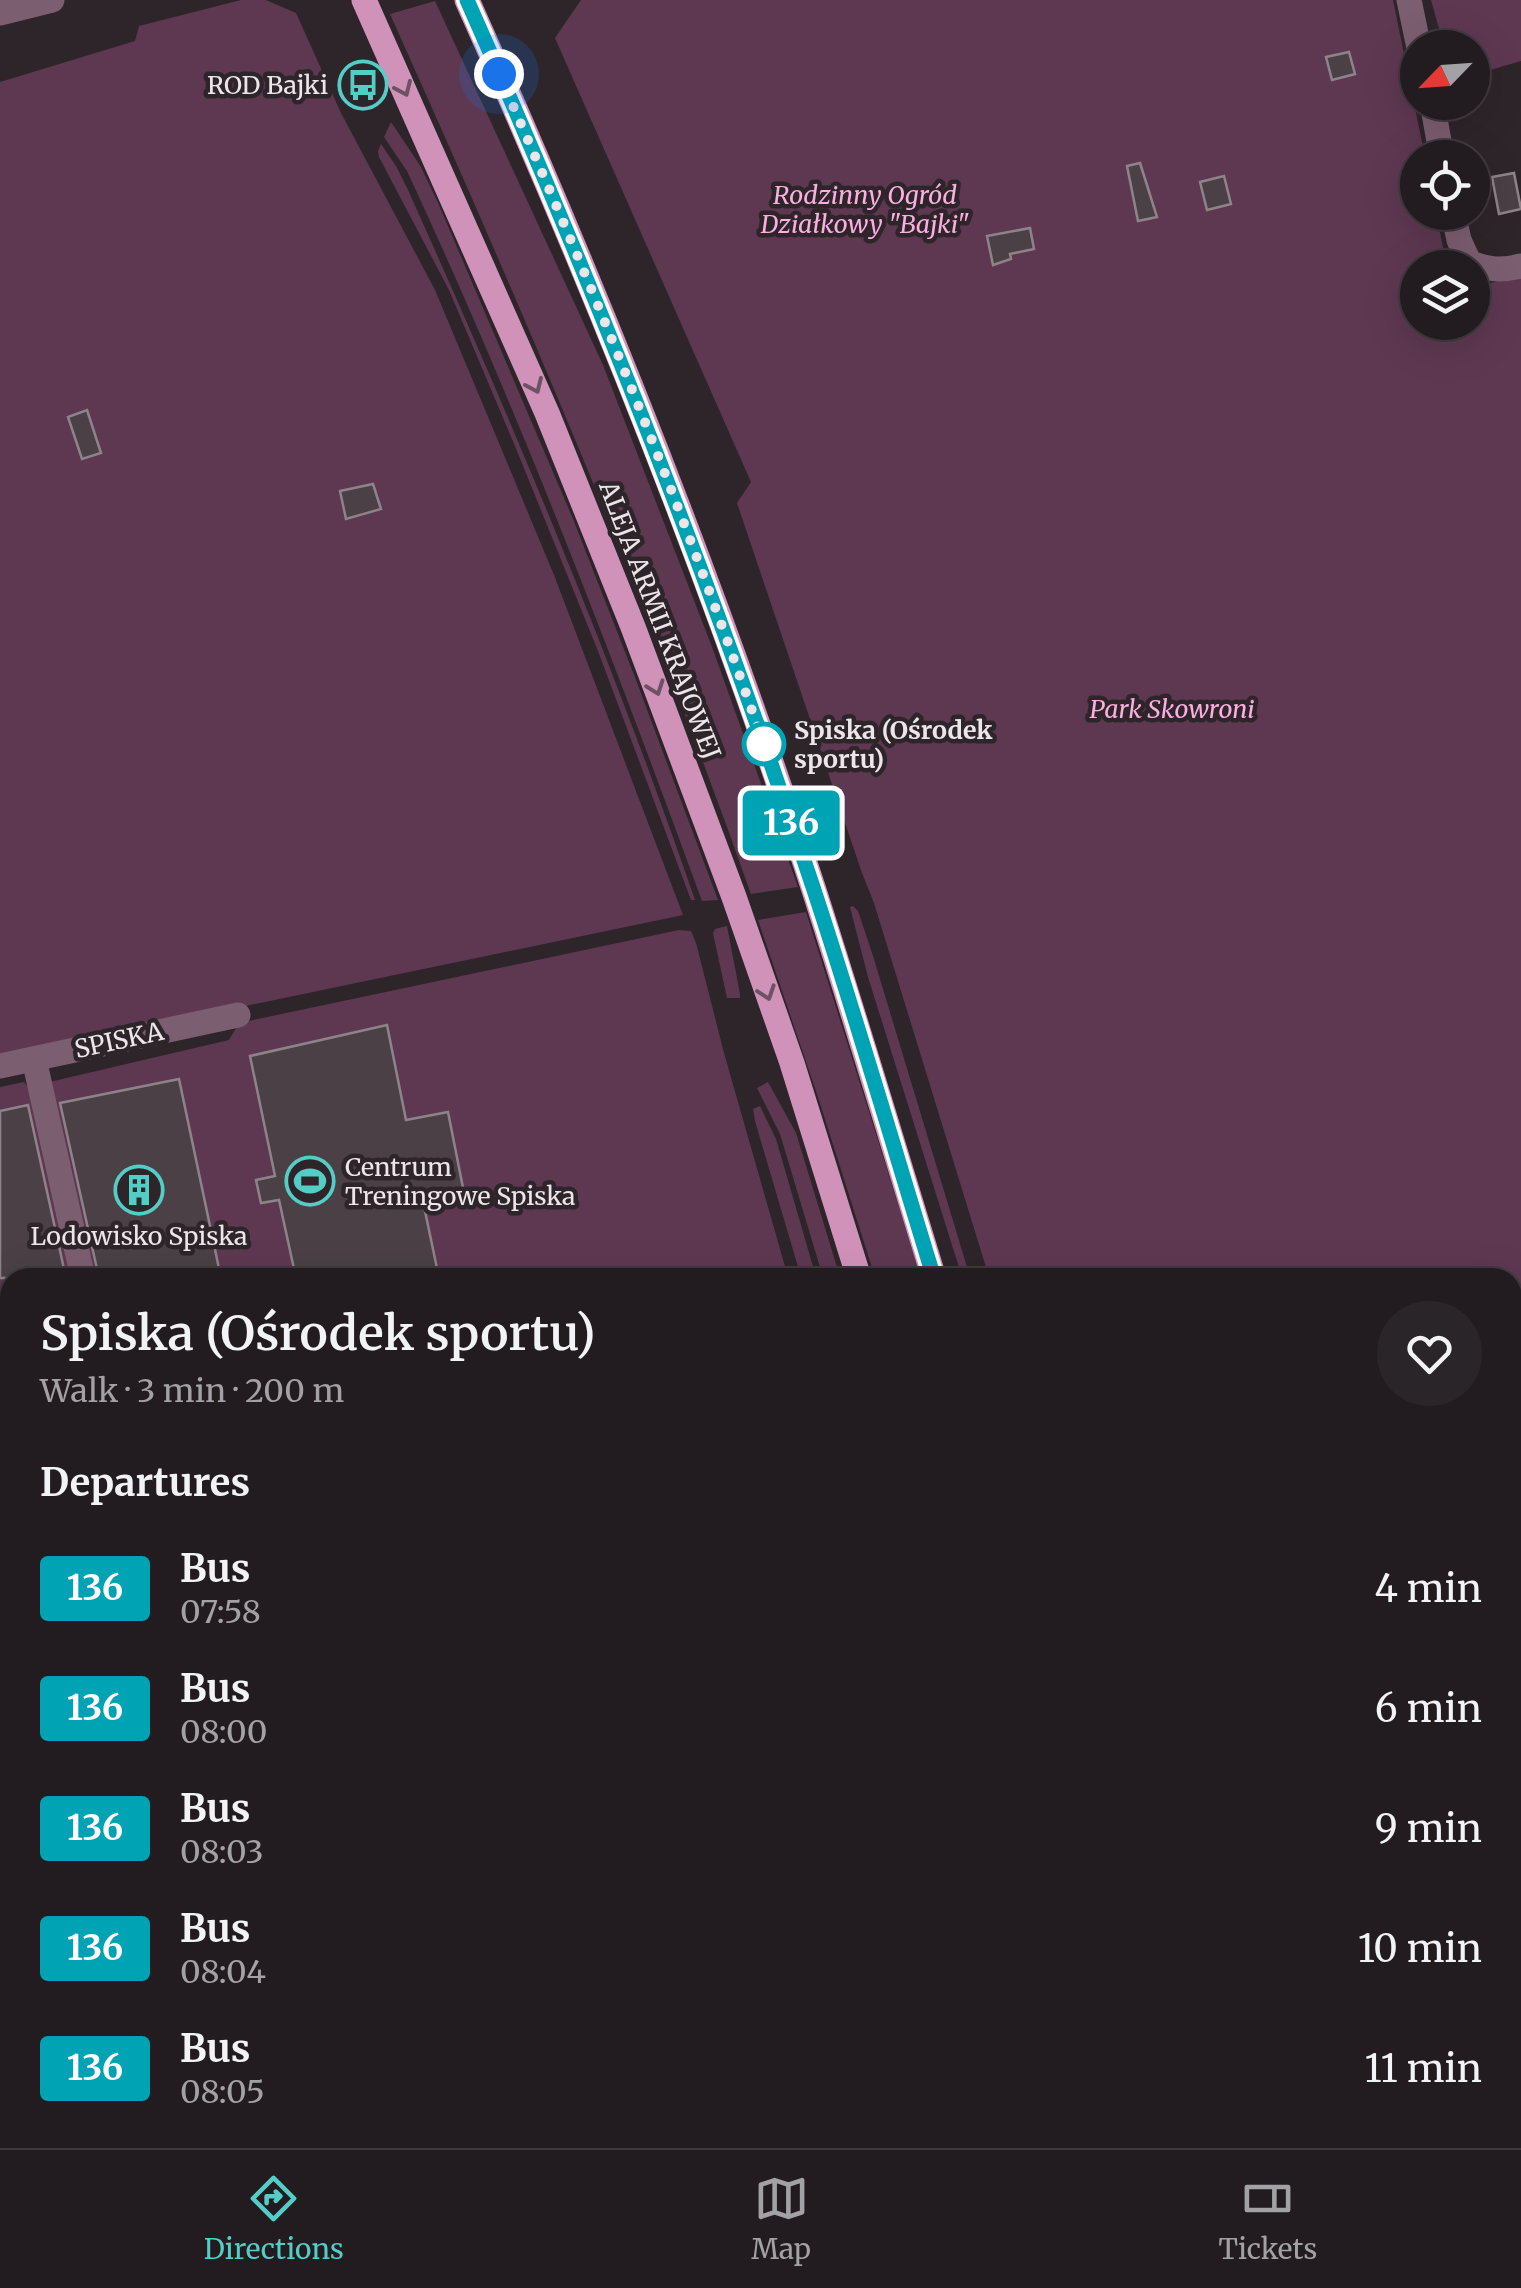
<!DOCTYPE html>
<meta charset="utf-8">
<style>
:root{--surface:#221c20;--page:#2a2529;--text:#f1f3f6;--muted:#a2a1a5;--line:#3f3a3e;--accent:#54cdc7}
body{margin:0;font-family:Merriweather,serif;background:var(--page);color:var(--text);height:100vh;display:flex;flex-direction:column;font-size:38px;white-space:nowrap}
*{box-sizing:border-box;margin:0}
p{font-size:32px;color:var(--muted)}
.icon{flex:none;width:55px;height:55px;fill:none;stroke:currentColor;stroke-width:2;stroke-linecap:round;stroke-linejoin:round}
.map{position:relative;flex:1;overflow:hidden}
.details{position:absolute;left:0px;top:1268px;width:1522px;height:882px;display:flex;flex-direction:column;background:var(--surface);border-radius:30px 30px 0 0;box-shadow:0 10px 40px #0002,0 0 0 2px var(--line)}
.details>*{flex:none}
.badge{padding:0 20px;border-radius:8px;font-size:35px;line-height:65px}
.needle{width:65px;rotate:245deg}
.fabs{position:absolute;left:1400px;top:30px;display:grid;gap:20px}
.fabs a{display:grid;place-items:center;width:90px;height:90px;border-radius:50%;background:var(--surface);box-shadow:0 10px 40px #0002,0 0 0 2px var(--line);font-size:50px}
.you{position:absolute;width:50px;height:50px;margin:-25px;border:8px solid #fff;border-radius:50%;background:#1a73e8;box-shadow:0 0 0 15px #1a73e833}
.map>.badge{position:absolute;translate:-50% -50%;box-shadow:0 0 0 5px #fff}
h2{padding:0 40px;font-size:38px;line-height:90px}
.round{display:grid;place-items:center;flex:none;width:105px;height:105px;border-radius:52px;background:var(--page)}
.overview{display:flex;align-items:center;justify-content:space-between;height:170px;padding:0 40px}
h1{font-size:48px;font-weight:600;line-height:75px}
ul{padding:0;list-style:none}
li{display:flex;align-items:center;gap:30px;height:120px;padding:0 40px}
li div{flex:1}
li b{display:block;font-size:38px}
li em{font-style:normal}
li .badge{min-width:110px;font-weight:700;text-align:center}
.menu{display:flex;justify-content:space-around;align-items:center;height:140px;border-top:2px solid var(--line);background:var(--surface);font-size:28px;color:var(--muted)}
.menu a{display:grid;justify-items:center;gap:5px}
.menu .current{color:var(--accent)}
.map>svg:first-child{display:block}
.green{fill:#5e3851}
.building{fill:#4a4046;stroke:#8f838a;stroke-width:2.5}
.lines{fill:none;stroke-linecap:round;stroke-linejoin:round}
.minor{stroke:#7c5e71;stroke-width:25}
.major{stroke:#d192ba;stroke-width:25}
.oneway{stroke:#6f5164}
.line-casing{stroke:#fff;stroke-width:22}
.line{stroke:#00a3b4;stroke-width:15}
.walk{stroke:#ece6ea;stroke-width:10;stroke-dasharray:0 18}
.stop-dot{fill:#fff;stroke:#00a3b4;stroke-width:5}
.labels{text-anchor:middle;dominant-baseline:central;stroke-width:9;stroke-linejoin:round;paint-order:stroke}
.poi-label{font-size:25px;fill:#ece6ea;stroke:#2e252b;text-anchor:end}
.park-label{font-size:25px;font-style:italic;fill:#fcaee1;stroke:#2e252b}
.street-label{font-size:25px;fill:#ece6ea;stroke:#2e252b}
.stop-label{font-size:25px;font-weight:bold;fill:#ece6ea;stroke:#2e252b;text-anchor:start}
</style>
<div class="map">
<svg width="1521" height="2148" viewBox="0 0 1521 2148">
<rect width="100%" height="100%" fill="#2e252b"/>
<!-- green -->
<g class="green">
<polygon points="241,0 266,0 296,13 341,113 435,290 554,575 683,915 0,1057 0,82 135,41 139,26"/>
<polygon points="581,0 1393,0 1425,157 1418,158 1418,212 1436,213 1447,267 1418,268 1418,322 1472,322 1473,287 1521,276 1521,1701 1513,1703 1512,1278 989,1277 874,903 862,873 737,503 751,482 555,38"/>
<polygon points="1431,0 1521,0 1521,61 1473,75 1472,48 1450,47 1447,38 1440,32"/>
<path d="M435,1l168,364 109,282 86,240 -47,7c-106,-300 -231,-591 -361,-880z"/>
<path d="M391,122l30,45 18,38 134,314 63,161 82,220 -16,1c-90,-246 -184,-492 -295,-730l-23,-34z"/>
<path d="M381,144l15,22 12,24c105,233 204,469 287,710h-4l-93,-249 -83,-205 -66,-156 -70,-133 -1,-6z"/>
<polygon points="853,906 858,911 873,956 970,1277 962,1277 868,977 850,907"/>
<polygon points="806,912 921,1277 875,1277 818,1097 758,920"/>
<polygon points="727,926 740,994 740,998 727,998 713,933 715,929"/>
<polygon points="679,930 691,931 696,943 724,1053 788,1277 10,1278 10,1385 5,1384 0,1358 0,1087 24,1082 28,1087 229,1040 239,1023"/>
<polygon points="768,1082 796,1133 840,1277 823,1277 780,1134 757,1088"/>
<polygon points="760,1106 776,1139 816,1277 801,1277 755,1121 753,1109"/>
<polygon points="0,1537 10,1555 10,1877 0,1878"/>
<polygon points="10,1953 10,2056 0,2056 0,1954"/>
</g>
<!-- building -->
<g class="building">
<polygon points="1349,52 1355,74 1332,80 1326,57"/>
<polygon points="1140,163 1157,217 1138,221 1127,166"/>
<polygon points="1514,173 1521,209 1499,214 1492,177"/>
<polygon points="1224,176 1231,204 1207,210 1200,182"/>
<polygon points="1030,228 1034,249 1010,254 1011,259 993,265 987,236"/>
<polygon points="87,410 101,453 82,459 68,417"/>
<polygon points="373,484 381,509 346,519 340,491"/>
<polygon points="387,1025 406,1120 448,1112 466,1203 425,1211 439,1278 296,1278 279,1200 261,1203 256,1180 275,1176 250,1056"/>
<polygon points="179,1079 221,1278 99,1278 60,1103"/>
<polygon points="28,1105 66,1278 0,1278 0,1111"/>
</g>
<g class="lines">
<!-- minor -->
<g class="minor">
<polyline points="1409,0 1419,48"/>
<polyline points="0,13 52,0"/>
<polyline points="1432,102 1442,158"/>
<path d="M1453,212l6,28 10,22c19,8 32,9 52,4"/>
<polyline points="34,1059 83,1278"/>
<polyline points="0,1066 238,1015"/>
<polyline points="0,1517 10,1535"/>
<polyline points="1512,1717 1521,1715"/>
<polyline points="1512,2081 1521,2081"/>
<polyline points="414,2140 435,2148"/>
<polyline points="667,2140 667,2148"/>
<polyline points="1279,2140 1282,2148"/>
<polyline points="1408,2140 1409,2148"/>
<polyline points="352,2145 375,2140"/>
<polyline points="797,2147 908,2145"/>
<polyline points="980,2148 985,2140"/>
</g>
<!-- major -->
<g class="major">
<polyline points="364,0 547,413 633,627 734,897 792,1063 859,1278"/>
<path d="M467,0c130,290 248,586 346,887 42,130 81,261 121,391"/>
<polyline points="1084,2140 1086,2148"/>
<polyline points="1183,2140 1185,2148"/>
</g>
</g>
<!-- one-way arrows -->
<defs><path id="oneway-chevron" d="M-2-3.5L2.5 0L-2 3.5" fill="none" stroke-width="1.6" stroke-linecap="round" stroke-linejoin="round" transform="scale(2.5)"/></defs>
<g class="oneway">
<use href="#oneway-chevron" transform="translate(404 89) rotate(66)"/>
<use href="#oneway-chevron" transform="translate(535 386) rotate(66)"/>
<use href="#oneway-chevron" transform="translate(656 688) rotate(70)"/>
<use href="#oneway-chevron" transform="translate(767 993) rotate(71)"/>
</g>
<g class="lines">
<!-- line casing -->
<g class="line-casing">
<path id="line" d="M467,0c129,290 246,586 346,887 43,130 81,261 121,391"/>
</g>
<!-- line -->
<use href="#line" class="line"/>
<!-- walk -->
<path class="walk" d="M499,74c99,223 189,449 268,680l-3,-10"/>
</g>
<!-- icons -->
<defs>
<g id="bus-ring" transform="scale(2.5)"><circle r="9.5" fill="#2e252b" stroke="#54cdc7" stroke-width="1.5"/><path d="M-5-6H5V4H4V6H2V4H-2V6H-4V4H-5ZM-3.5-4V0h7V-4ZM-3.5 1.2v1.5H-2V1.2ZM2 1.2v1.5H3.5V1.2Z" fill="#54cdc7"/></g>
<g id="stadium-ring" transform="scale(2.5)"><circle r="9.5" fill="#2e252b" stroke="#54cdc7" stroke-width="1.5"/><path d="M0-5a6.5 5 0 1 0 0 10a6.5 5 0 1 0 0-10ZM-3.5-1.8h7v3.6h-7Z" fill="#54cdc7"/></g>
<g id="building-ring" transform="scale(2.5)"><circle r="9.5" fill="#2e252b" stroke="#54cdc7" stroke-width="1.5"/><path d="M-4-6H4V6H1V3H-1V6H-4ZM-2.5-4.3h1.7v1.8h-1.7ZM.8-4.3h1.7v1.8H.8ZM-2.5-1h1.7V.8h-1.7ZM.8-1h1.7V.8H.8Z" fill="#54cdc7"/></g>
</defs>
<g fill-rule="evenodd">
<use href="#bus-ring" x="363" y="85"/>
<use href="#stadium-ring" x="310" y="1181"/>
<use href="#building-ring" x="139" y="1190"/>
</g>
<!-- markers -->
<circle class="stop-dot" cx="764" cy="744" r="20"/>
<g class="labels">
<!-- poi labels -->
<g class="poi-label">
<text x="328" y="85">ROD Bajki</text>
<text x="345" y="1167" text-anchor="start">Centrum<tspan x="345" dy="29">Treningowe Spiska</tspan></text>
<text x="139" y="1236" text-anchor="middle">Lodowisko Spiska</text>
</g>
<!-- park labels -->
<g class="park-label">
<text x="865" y="195">Rodzinny Ogród<tspan x="865" dy="29">Działkowy "Bajki"</tspan></text>
<text x="1172" y="709">Park Skowroni</text>
</g>
<!-- street labels -->
<g class="street-label">
<text transform="translate(660 620) rotate(69)">ALEJA ARMII KRAJOWEJ</text>
<text transform="translate(119 1040) rotate(-12)">SPISKA</text>
</g>
<!-- stop labels -->
<g class="stop-label">
<text x="794" y="730">Spiska (Ośrodek<tspan x="794" dy="29">sportu)</tspan></text>
</g>
</g>
</svg>
<div class="fabs">
<a><svg class="needle" viewBox="-14 -14 28 28"><path d="M0-13l5 13h-10z" fill="#e53935"/><path d="M0 13l5-13h-10z" fill="#a2a1a5"/></svg></a>
<a><svg class="icon" aria-label="locate" viewBox="0 0 24 24"><circle cx="12" cy="12" r="6"/><path d="M12 2v4M12 18v4M2 12h4M18 12h4"/></svg></a>
<a><svg class="icon" aria-label="layers" viewBox="0 0 24 24"><path d="M12 4l9 5-9 5-9-5zM3 14l9 5 9-5"/></svg></a>
</div>
<div class="you" style="left:499px;top:74px"></div>
<b class="badge" style="left:791px;top:823px;background:#00a3b4;color:#fff">136</b>
<section class="details">
<div class="overview"><div><h1>Spiska (Ośrodek sportu)</h1><p>Walk · 3 min · 200 m</p></div><a class="round"><svg class="icon" aria-label="heart" viewBox="0 0 24 24"><path d="M12 20l-8-8c-3-5 5-10 8-4 3-6 11-1 8 4z"/></svg></a></div>
<h2>Departures</h2>
<ul>
<li><span class="badge" style="background:#00a3b4;color:#fff">136</span><div><b>Bus</b><p>07:58</p></div><em>4 min</em></li>
<li><span class="badge" style="background:#00a3b4;color:#fff">136</span><div><b>Bus</b><p>08:00</p></div><em>6 min</em></li>
<li><span class="badge" style="background:#00a3b4;color:#fff">136</span><div><b>Bus</b><p>08:03</p></div><em>9 min</em></li>
<li><span class="badge" style="background:#00a3b4;color:#fff">136</span><div><b>Bus</b><p>08:04</p></div><em>10 min</em></li>
<li><span class="badge" style="background:#00a3b4;color:#fff">136</span><div><b>Bus</b><p>08:05</p></div><em>11 min</em></li>
</ul>
</section>
</div>
<nav class="menu">
<a class="current"><svg class="icon" aria-label="directions" viewBox="0 0 24 24"><path d="M12 3l9 9-9 9-9-9zM9 14v-3h6M13 9l2 2-2 2"/></svg>Directions</a>
<a><svg class="icon" aria-label="map" viewBox="0 0 24 24"><path d="M3 6l6-2 6 2 6-2v14l-6 2-6-2-6 2zM9 4v14M15 6v14"/></svg>Map</a>
<a><svg class="icon" aria-label="tickets" viewBox="0 0 24 24"><path d="M3 7h18v10H3zM15 7v10"/></svg>Tickets</a>
</nav>
